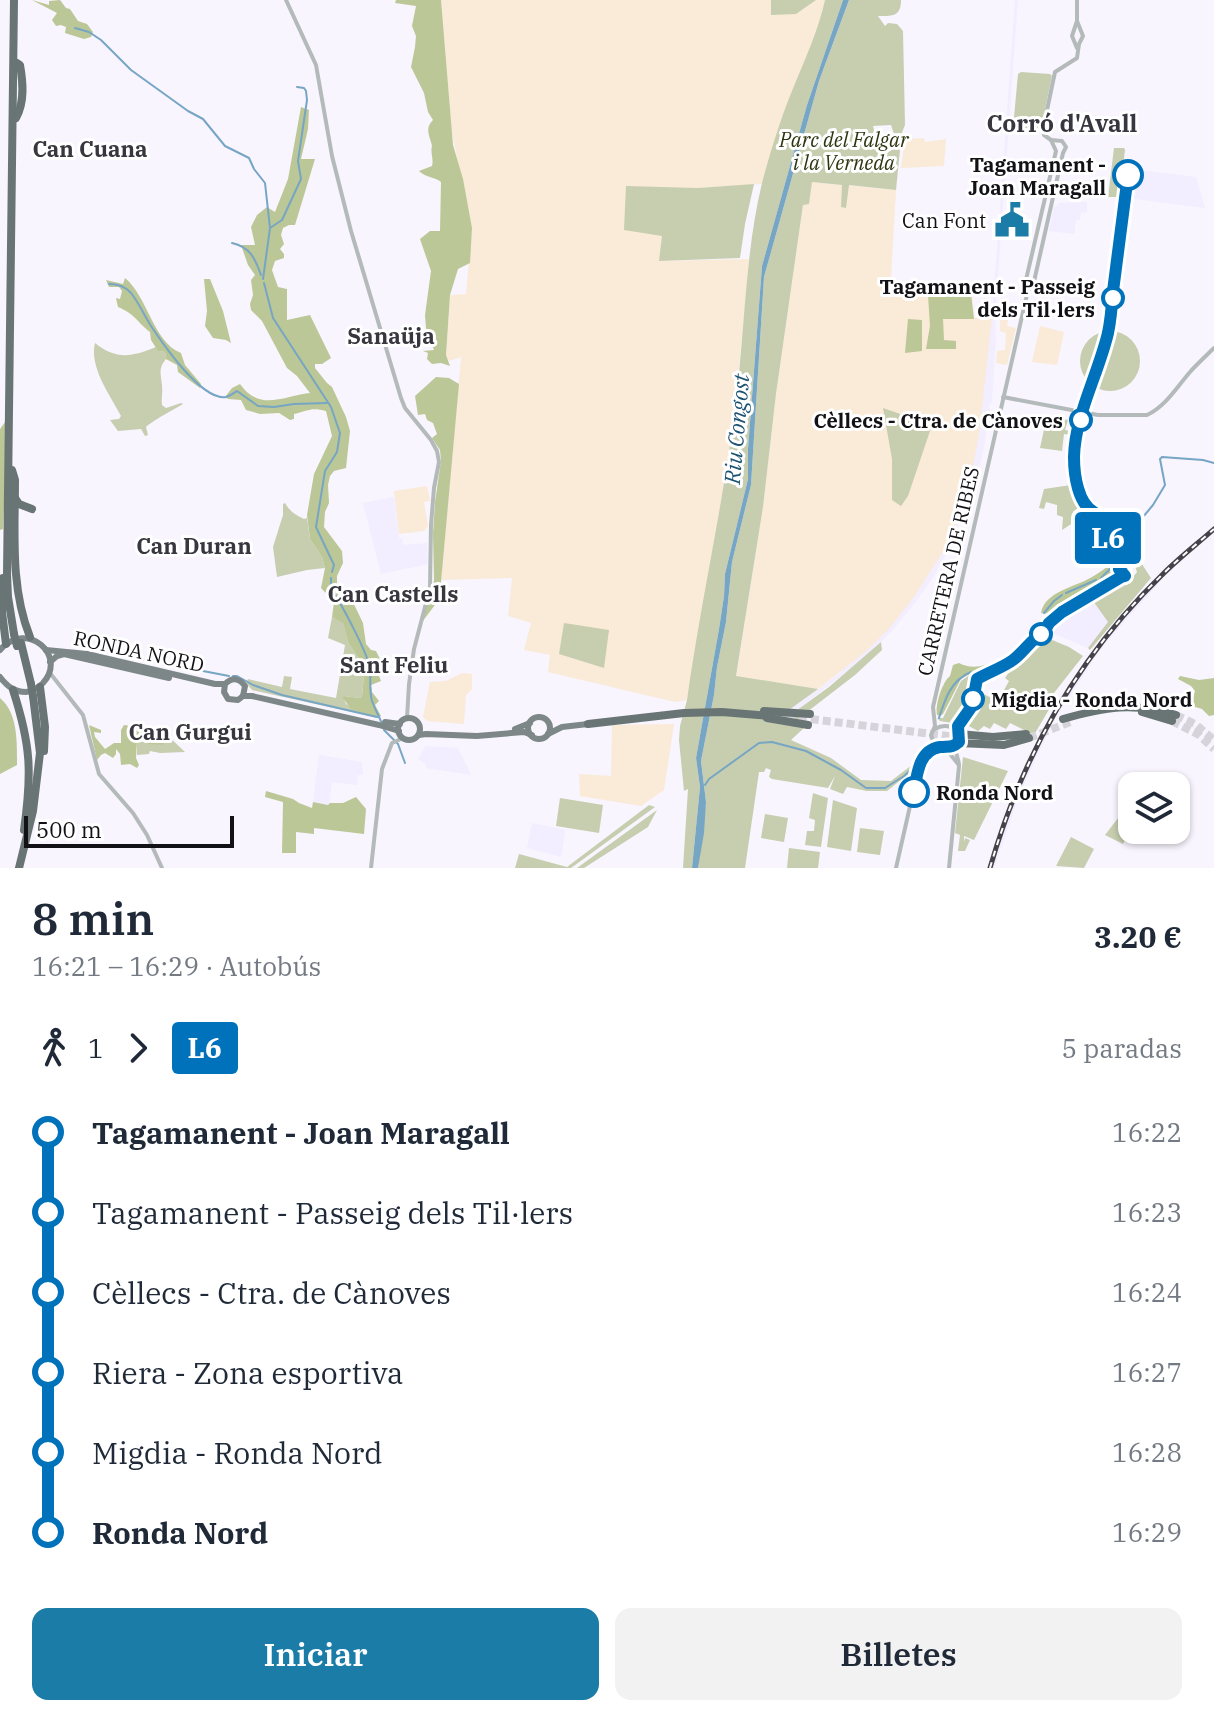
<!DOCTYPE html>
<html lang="es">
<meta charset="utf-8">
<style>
:root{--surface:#fff;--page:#f2f2f3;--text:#1f2937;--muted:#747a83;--accent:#1c7ca8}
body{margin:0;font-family:"IBM Plex Serif",serif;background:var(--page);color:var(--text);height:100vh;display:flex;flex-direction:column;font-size:30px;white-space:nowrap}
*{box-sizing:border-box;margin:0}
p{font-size:26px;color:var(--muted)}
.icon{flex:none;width:44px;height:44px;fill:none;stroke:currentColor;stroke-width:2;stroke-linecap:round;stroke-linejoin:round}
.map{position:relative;height:868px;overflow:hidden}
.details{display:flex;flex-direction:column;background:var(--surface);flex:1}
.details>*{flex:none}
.badge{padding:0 16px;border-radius:6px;font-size:28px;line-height:52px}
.buttons{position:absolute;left:1118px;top:772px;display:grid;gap:16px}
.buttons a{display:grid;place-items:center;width:72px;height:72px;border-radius:16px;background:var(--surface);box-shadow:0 2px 6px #0004;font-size:40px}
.scale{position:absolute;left:24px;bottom:20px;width:210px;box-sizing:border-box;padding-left:8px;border:4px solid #121115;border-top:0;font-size:22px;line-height:28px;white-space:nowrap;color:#121115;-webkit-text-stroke:6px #fff;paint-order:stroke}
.map>.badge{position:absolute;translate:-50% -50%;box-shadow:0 0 0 4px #fff}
.legs{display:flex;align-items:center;gap:12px;height:88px;padding:0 32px;font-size:26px}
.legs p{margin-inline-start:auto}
.summary{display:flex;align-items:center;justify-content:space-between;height:136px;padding:0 32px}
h1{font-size:44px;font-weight:600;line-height:60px}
.action{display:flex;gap:16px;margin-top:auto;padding:16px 32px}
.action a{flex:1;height:92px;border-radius:16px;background:var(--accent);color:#fff;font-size:32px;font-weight:600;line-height:92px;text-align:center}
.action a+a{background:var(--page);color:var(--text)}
ul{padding:0 32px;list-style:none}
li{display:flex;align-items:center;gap:28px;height:80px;font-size:30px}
li i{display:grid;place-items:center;width:12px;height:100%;margin:0 10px;background:currentColor}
li i::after{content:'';width:20px;height:20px;margin:-10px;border:6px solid;border-radius:50%;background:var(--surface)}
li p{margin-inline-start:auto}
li:first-child i{background:linear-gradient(#0000 50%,currentColor 0)}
li:last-child i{background:linear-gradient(currentColor 50%,#0000 0)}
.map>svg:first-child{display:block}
.built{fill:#f2edff}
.industrial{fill:#faead8}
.green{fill:#c6ceaf}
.forest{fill:#bbc796}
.water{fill:#77a5c4}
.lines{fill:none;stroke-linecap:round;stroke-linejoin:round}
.stream{stroke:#77a5c4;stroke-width:2}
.highway-tunnel{stroke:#d6d3db;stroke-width:8;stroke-dasharray:8 4;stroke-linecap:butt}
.minor{stroke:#b4baba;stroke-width:4}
.major{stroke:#7d8787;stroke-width:6}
.highway{stroke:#697575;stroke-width:8}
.rail-casing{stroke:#454349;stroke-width:5}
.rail{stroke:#fff;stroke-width:2;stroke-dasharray:6;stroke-linecap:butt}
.highway-bridge{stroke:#697575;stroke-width:8}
.line-1-casing{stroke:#fff;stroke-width:18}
.line-1{stroke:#0072bc;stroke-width:12}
.stop-1-dot{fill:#fff;stroke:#0072bc;stroke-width:4}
.labels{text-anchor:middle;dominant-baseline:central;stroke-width:6;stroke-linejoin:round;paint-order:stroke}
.park-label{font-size:20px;font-style:italic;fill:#2d350f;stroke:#fff}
.stop-label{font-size:20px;font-weight:bold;fill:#121115;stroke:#fff;text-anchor:end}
.poi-label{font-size:20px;fill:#121115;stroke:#fff;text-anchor:end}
.street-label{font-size:20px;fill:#121115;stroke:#fff}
.neighbourhood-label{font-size:22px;font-weight:bold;fill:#38363e;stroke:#fff}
.water-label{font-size:22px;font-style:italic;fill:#1c5373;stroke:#fff}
.quarter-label{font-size:24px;font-weight:bold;fill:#38363e;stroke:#fff}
</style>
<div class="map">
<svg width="1214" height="868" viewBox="0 0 1214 868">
<rect width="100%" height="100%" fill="#f8f5fe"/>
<!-- built -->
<g class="built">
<polygon points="1015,0 1018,0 995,317 996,339 992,401 989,406 990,411 983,453 973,490 951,544 934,576 917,600 891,632 866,656 793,713 789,711 840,673 914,597 944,550 961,514 992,317"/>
<polygon points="1131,169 1196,177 1205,208 1127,198"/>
<polygon points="1087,202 1087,213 1081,212 1080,220 1077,220 1075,225 1075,234 1049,231 1054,206 1058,206 1059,203"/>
<polygon points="394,497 399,538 402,538 403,545 427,543 428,564 381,574 363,503"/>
<polygon points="1154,580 1158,584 1105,643 1055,718 1020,793 994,868 989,868 1005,818 1022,773 1061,697 1092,650"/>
<polygon points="1091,598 1108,622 1088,648 1048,631 1048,627 1062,614"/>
<polygon points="426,746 458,748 471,775 426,768 426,764 418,759"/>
<polygon points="319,755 362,762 363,775 358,775 357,785 332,782 329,805 313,802"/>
<polygon points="532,823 565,830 561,857 527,848"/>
</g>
<!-- industrial -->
<g class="industrial">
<polygon points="441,0 825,0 819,26 773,148 762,184 698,188 626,187 662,236 660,261 749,259 736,400 727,466 687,700 675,702 548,672 550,655 524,650 531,623 508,616 512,578 441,580 461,357 449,361 446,356 450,295 466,294 472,228 452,134"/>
<polygon points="924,138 925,142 946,139 944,166 901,168 905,139"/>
<polygon points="812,182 843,185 841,207 845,208 848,185 896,190 890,297 972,294 974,318 992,317 979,434 969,488 961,514 944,550 914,597 888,630 864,653 818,689 736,677 763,507 776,394 803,205"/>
<polygon points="1000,320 1008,320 1007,326 1016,328 1007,365 996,363 997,351 1005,350 1006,333 1000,331"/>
<polygon points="1040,326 1064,332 1057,365 1032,362"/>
<polygon points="427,486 430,501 424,502 428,526 424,531 399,534 394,491"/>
<polygon points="462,673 472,674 472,689 466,695 464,724 427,721 423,717 430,682 446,681"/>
<polygon points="674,724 664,790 641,806 580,796 579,774 611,776 612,725"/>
</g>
<!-- green -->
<g class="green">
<polygon points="771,0 816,0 796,14 771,15"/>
<path d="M825,0h18l-36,105 -45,161 -14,183v30l-23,95 -1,22 -5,33 -23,129 4,29 -8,81h-9l5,-79 -4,2 -5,-51 1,-14 7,-26c14,-100 37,-199 49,-300 9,-72 9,-146 26,-217 8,-30 18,-63 30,-92 12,-30 26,-59 33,-91z"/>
<path d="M849,0h52c0,17 -9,16 -23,16l7,10 3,-3 9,1 6,7 2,94 -4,10 -6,2 -4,-12 -18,1 7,26 11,-1 4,-9 6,-2 -5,50 -47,-5 -3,23 -5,-1 1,-22 -30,-3 -3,22 -6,1 -27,189 -13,113 -27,169 82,13 -29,21 4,3 36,-26 52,-45 1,8 -27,25 -48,37 -2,15 -14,13 40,18 30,22 30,1 21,-16 4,3 -29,23h-20l-20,-4 -4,7 -13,-5 5,-13 -7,12 -56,-9 -3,-2 2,-7 -5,-2 -2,4h-5l-14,96h-47l8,-66 -5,-41 13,-66 3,-28 9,-45 6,-60 19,-77 13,-208 55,-196z"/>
<polygon points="1021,72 1050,74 1052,76 1041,128 1038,129 1013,128 1018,74"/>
<polygon points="1114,148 1124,148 1125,150 1119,197 1108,197"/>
<polygon points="754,184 745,224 740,258 659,261 662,236 624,230 626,186 698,188"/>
<circle cx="1110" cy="361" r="30"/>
<path d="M95,343c21,17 37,14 61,4l3,4 6,1 1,7c-8,10 -5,14 -4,26 1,7 -1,13 0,20l4,3 15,-5 2,1c-10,6 -31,17 -37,23l2,8 -3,1 -4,-7 -23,2 -8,-11 9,-1 2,-3c-11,-21 -32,-49 -26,-73z"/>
<polygon points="883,408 932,425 908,496 901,506 892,500 892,459"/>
<polygon points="1047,416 1068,420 1065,430 1071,431 1070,435 1064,434 1062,451 1040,448"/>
<polygon points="1071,485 1083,511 1082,517 1062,530 1063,517 1057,515 1057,505 1046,502 1044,509 1039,508 1044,489"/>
<path d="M285,503c5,9 11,12 19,16l3,-1 3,21 12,18 3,11 -18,2 -30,7 -4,-30 10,-32v-11z"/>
<polygon points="1106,509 1151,578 1090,650 1088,648 1108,622 1091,598 1119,579 1133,577 1137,572 1134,563 1123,556 1097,518 1098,514"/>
<path d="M332,617l11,5c2,6 3,14 5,20 4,8 10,13 13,22 4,11 2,21 1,32l-2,2 -16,-2 -1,1 3,7 24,12 -118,-26 -6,-7 2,-4 34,8 2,-11 8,1 -2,12 46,9 9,-53 -17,-7z"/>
<polygon points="564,623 609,630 604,668 559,654"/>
<path d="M1045,637l24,10 14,9 -33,42 4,3 -20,34 -24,-12 -4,6 -12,-6 -4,6 -6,-3 -6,5 -13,-7 10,-19 2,-14 21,10 11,-20 -4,-3c8,-12 26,-38 40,-41z"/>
<polygon points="971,674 965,707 952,723 940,721 937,718 943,718 961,681"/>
<polygon points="167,735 185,752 160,753 150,751 149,754 137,755 137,741 164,745"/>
<polygon points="963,757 1008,771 974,840 964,836 964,842 965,838 970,840 965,851 958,851 960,835 955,833"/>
<polygon points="813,793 828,798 821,847 805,845 807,831 814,831 815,820 809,818"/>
<polygon points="560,798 603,805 599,833 556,826"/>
<polygon points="833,800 857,808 851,851 827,847"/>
<polygon points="1132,800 1132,826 1123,844 1105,835"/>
<polygon points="649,805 655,807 571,868 515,868 519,854 567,867"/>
<polygon points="657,810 648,827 584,868 577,868"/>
<polygon points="765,814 788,818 784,842 761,838"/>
<polygon points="860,828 884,831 880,855 857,852"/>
<polygon points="1071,837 1094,849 1084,868 1056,866"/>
<polygon points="789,848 820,852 818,868 787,868"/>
</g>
<!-- forest -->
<g class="forest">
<polygon points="32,0 49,5 49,1 60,0 66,8 70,9 78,21 87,24 93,32 91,37 84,39 65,33 66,27 61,25 56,26 52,20 57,13"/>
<path d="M396,0h45l12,145 10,34 9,49 -2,35 -12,6 -8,26 -4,60 4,11 -9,-3 -9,1 -5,-5 1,-6 -5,-2 11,-1 -8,-22 -1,-13 6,-44 -11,-32 10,-8h10l1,-49c-5,-5 -15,-4 -22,-11l13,-5c2,-7 -2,-13 0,-20 -2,-10 -8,-17 1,-26l-5,-8 -4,-19 -13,-26 4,-20 1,-11 -4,-10 4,-20 -21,-3z"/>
<path d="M301,107l8,3 -1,19 -7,30h14l-20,66h-6l-6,3 -2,7 3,9 -4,5 4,5v4l-9,3 -3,9 6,17 9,2v31l23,-5 21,43 -9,6h-7v4l12,15 5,4 14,30 4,14 -4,37 -12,3 -4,5 -2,9 1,18 -4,9 -1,15 18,24 1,12 -6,13v11l13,9 13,27 3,21 5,6 5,1 4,8 -1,17 2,5 -10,4 1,7 7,9 -4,4 6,11 -3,2 -27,-9 -9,-12 2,-1 16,2 2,-2c1,-11 3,-21 -1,-32 -3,-9 -9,-14 -13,-22 -2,-6 -3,-13 -5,-19l-11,-6 2,-15 -13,-14 4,-20 -3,-11 -12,-18 -3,-24 7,-41 18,-38 -6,-25c-15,-4 -18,0 -32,3v5l-4,1 -11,-7 -19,1 -14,-4 -5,-10 -13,-1 -3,-2 7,-9 8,-4c20,28 43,12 70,9l-13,-17 -10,-8 -25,-47 -11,-11 -1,-6 3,-9 -2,-15 4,-5 -7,-10 -7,-20h14l-4,-18 6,-12 10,-8 8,5 13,-33z"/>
<path d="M125,278c23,19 28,64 56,75l4,12 16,19 -1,4 -22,-16 -1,-7 -11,-6 -1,-7 -7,-1 -7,-11 -1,-8c-14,-11 -15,-18 -32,-25l-2,-9 4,1 2,-8 -3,-4h-10l-3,-7 17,4z"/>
<polygon points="204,279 210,279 223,311 231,343 226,340 213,338 205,326 207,311"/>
<polygon points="971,294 974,319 943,319 944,340 956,341 956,349 926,349 930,326 928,295"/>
<polygon points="908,319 922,320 922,351 905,353"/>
<polygon points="436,377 449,378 459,384 440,593 438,601 422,622 434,581 433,533 435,502 441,461 440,450 432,438 437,434 433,423 427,420 425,414 418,415 415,396"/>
<polygon points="8,418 3,529 0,530 0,429"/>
<path d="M1113,562l5,4c-6,17 -34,23 -49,32 -7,4 -15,10 -21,16l-7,-1c4,-22 35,-26 51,-36 7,-4 15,-10 21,-15z"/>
<path d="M1028,637l3,3 -24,22 -21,10 -15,1 -10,6 -18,35 -3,2 -3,-1c-2,-9 5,-33 13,-39l3,-11 6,-2c24,13 51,-11 69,-26z"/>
<polygon points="1180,676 1199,680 1214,678 1214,715 1209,716 1202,709 1192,706 1192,701 1195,691 1191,686 1178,679"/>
<path d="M0,698c18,15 17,44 17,67l-17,9z"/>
<polygon points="89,725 101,730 101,733 94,732 95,737 105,749 114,743 121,743 121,730 124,725 166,731 168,734 164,745 149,744 145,740 137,741 136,758 139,765 137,768 130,764 121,765 120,754 116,749 116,754 113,758 105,753 101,755 97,760"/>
<polygon points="266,791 293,799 299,803 312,808 313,802 328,805 330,803 343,803 356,797 366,809 364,834 314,828 314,834 296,832 296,853 282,853 283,802 265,797"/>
</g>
<!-- water -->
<polygon class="water" points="843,0 849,0 819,81 764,277 751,485 732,562 726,622 717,667 714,695 701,761 706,802 704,833 698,868 692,868 700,787 696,758 719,629 724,596 725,574 748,479 748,449 762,266 807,105"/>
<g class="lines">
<!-- stream -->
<g class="stream">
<polyline points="75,28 89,32 101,40 131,70 188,111 203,119 225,146 249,158 254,169 265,183 270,228"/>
<path d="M232,243c18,4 23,15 29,32"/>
<polyline points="263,279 270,228 282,220 301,179 298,161 307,100 306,91 304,88 297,87"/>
<polyline points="264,283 273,318 331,407 340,433 337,452 325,471 316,527 334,565 332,572"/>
<path d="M109,284c9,0 16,2 22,9 8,10 13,22 20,33 12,18 51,75 75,71 4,-1 8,-4 11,-6l21,15 16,1 20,-3 33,-1"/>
<polyline points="1123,554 1138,523 1153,505 1165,485 1160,459 1162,457 1203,460 1214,463"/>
<path d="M331,578v12c9,10 38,66 39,79 1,11 -1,21 2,32 3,8 7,15 10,23"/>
<polyline points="1101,578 1115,564"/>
<polyline points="1066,593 1096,580"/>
<polyline points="1044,613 1054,601 1062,595"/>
<polyline points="120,655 229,676"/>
<polyline points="976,671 1010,656 1030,639"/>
<polyline points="233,676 237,676 253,685 282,695 377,717"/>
<path d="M939,718c6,-19 12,-38 32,-46"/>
<polyline points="384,730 398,744 405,763"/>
<polyline points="705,785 709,779 759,743 772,742 806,751 841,770 866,788 885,788 904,776 914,767"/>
</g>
<!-- highway-tunnel -->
<g class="highway-tunnel">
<polyline points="1176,715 1195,724 1214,740"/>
<polyline points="787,716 964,738"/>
<polyline points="1172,721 1199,735 1214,749"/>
<polyline points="1029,738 1070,722"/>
</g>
<!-- minor -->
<g class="minor">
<polyline points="286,0 316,65 332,156 351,231 401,398 405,408 431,440 437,451 439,462 434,488 431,525 430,588 414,649 409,684 407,718"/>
<polyline points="1077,48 1072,36 1077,21 1077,0"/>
<polyline points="1028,290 1033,286 1063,153 1066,147 1062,141 1051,140"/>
<path d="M1003,397l95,18h49c18,-8 30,-28 43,-43 7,-8 16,-16 24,-24"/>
<polyline points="50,673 83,715 99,774 133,813 147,835 162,868"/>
<path d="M935,729c8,-5 18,-4 24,5"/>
<polyline points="933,741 942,747 956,745"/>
<polyline points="946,749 958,764"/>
<polyline points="930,751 933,741 931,735 935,726 933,707 1028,290 1025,284 1056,151 1051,140 1044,135 1043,129 1055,72 1077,58 1079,44 1083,36 1077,21"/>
<polyline points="371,868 382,769 392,743 403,738"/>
<polyline points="896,868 920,762 930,751 942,747"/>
<path d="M949,868l10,-102c0,-8 -5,-13 -3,-21"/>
</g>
<!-- major -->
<g class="major">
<path d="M0,650c27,-31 68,6 43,33 -5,5 -9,8 -17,9 -12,0 -19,-6 -26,-15"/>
<path d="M46,650l41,4 128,30h10c7,-7 14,-6 20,2l-2,10 -5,4 -10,-1 -4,-7 1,-8"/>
<polyline points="50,662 57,656 64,654 169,678"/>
<polyline points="243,696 252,696 379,725 399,731"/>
<circle cx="539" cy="728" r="11"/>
<circle cx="409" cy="729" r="11"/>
<polyline points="385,722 400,724"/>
<polyline points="515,729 530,723"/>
<polyline points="548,734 562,727 588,724"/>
<polyline points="419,735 426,734 477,736 524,732 532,735"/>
</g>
<!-- highway -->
<g class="highway">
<polyline points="14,0 7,574 8,597 14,634"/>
<path d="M16,118c9,-16 7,-36 4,-53l-3,-2"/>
<path d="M12,470l3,10c0,53 -5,107 15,157"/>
<polyline points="15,498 19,504 32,509"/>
<polyline points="3,578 2,612 6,644"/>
<polyline points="21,643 31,684"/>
<polyline points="40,687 45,727 44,751"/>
<path d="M13,690c18,55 19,83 11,140"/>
<polyline points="764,711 810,714"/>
<polyline points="1142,712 1172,721"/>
<polyline points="767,718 808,725"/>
<path d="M1063,719c42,-12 70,-17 113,-4"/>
<polyline points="588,724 684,713 722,712 770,716"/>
<polyline points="959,734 993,737 1026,734"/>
<polyline points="958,743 1004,745 1029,738"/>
<polyline points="19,868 33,811 40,753 33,696"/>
</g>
<!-- rail casing -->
<g class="rail-casing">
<path id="rail" d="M990,868c32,-112 89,-213 173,-294 16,-16 34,-30 51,-45"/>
</g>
<!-- rail -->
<use href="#rail" class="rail"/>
<!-- highway-bridge -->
<g class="highway-bridge">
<polyline points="14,634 17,646"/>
<polyline points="31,684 33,696"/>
</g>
</g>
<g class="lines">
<!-- line-1 casing -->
<g class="line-1-casing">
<path id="line-1" d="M914,792c3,-18 5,-42 26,-45 9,-1 12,1 19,-5l-1,-16 14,-20 5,-27c12,-7 25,-11 36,-19 11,-8 19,-22 31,-28l5,-9 13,-11 59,-35 4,-1 -6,-7 2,-5 6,-2c-11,-9 -30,-36 -33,-50 -16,-8 -20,-37 -20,-55 1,-42 24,-82 34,-124 3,-14 4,-28 5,-42 5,-39 10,-77 15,-116"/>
</g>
<!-- line-1 -->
<use href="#line-1" class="line-1"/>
</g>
<!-- icons -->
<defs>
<g id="civic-bare" transform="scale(2.76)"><path d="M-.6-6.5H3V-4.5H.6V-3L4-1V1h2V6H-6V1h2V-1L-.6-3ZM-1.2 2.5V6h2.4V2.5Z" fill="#1c7ca8" stroke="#fff" stroke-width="2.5" paint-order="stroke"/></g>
</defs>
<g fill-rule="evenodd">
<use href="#civic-bare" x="1012" y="220"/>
</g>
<!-- markers -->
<g class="stop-1-dot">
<circle cx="1128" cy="175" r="14"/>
<circle cx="1113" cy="298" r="10"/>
<circle cx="1081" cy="420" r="10"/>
<circle cx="1041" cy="634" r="10"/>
<circle cx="973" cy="699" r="10"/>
<circle cx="914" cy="792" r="14"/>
</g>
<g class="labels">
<!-- park labels -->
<g class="park-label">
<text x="844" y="139">Parc del Falgar<tspan x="844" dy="23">i la Verneda</tspan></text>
</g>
<!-- stop labels -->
<g class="stop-label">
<text x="1106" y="164">Tagamanent -<tspan x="1106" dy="23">Joan Maragall</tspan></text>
<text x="1095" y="286">Tagamanent - Passeig<tspan x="1095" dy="23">dels Til·lers</tspan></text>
<text x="1063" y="420">Cèllecs - Ctra. de Cànoves</text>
<text x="991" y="699" text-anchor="start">Migdia - Ronda Nord</text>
<text x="936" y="792" text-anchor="start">Ronda Nord</text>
</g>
<!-- poi labels -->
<g class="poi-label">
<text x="986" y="220">Can Font</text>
</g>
<!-- street labels -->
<g class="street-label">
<text transform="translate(948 571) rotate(-77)">CARRETERA DE RIBES</text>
<text transform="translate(139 651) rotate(12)">RONDA NORD</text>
</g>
<!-- neighbourhood labels -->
<g class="neighbourhood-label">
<text x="90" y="148">Can Cuana</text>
<text x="391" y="335">Sanaüja</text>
<text x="194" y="545">Can Duran</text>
<text x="393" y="593">Can Castells</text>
<text x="394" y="664">Sant Feliu</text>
<text x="190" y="731">Can Gurgui</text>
</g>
<!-- water labels -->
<g class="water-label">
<text transform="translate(736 429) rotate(-85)">Riu Congost</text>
</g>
<!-- quarter labels -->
<g class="quarter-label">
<text x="1062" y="123">Corró d'Avall</text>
</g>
</g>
</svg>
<div class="buttons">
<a><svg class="icon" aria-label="layers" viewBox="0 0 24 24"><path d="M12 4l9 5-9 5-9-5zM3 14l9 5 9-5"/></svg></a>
</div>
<div class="scale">500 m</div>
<b class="badge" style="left:1108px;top:538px;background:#0072bc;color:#fff">L6</b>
</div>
<section class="details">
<div class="summary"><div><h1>8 min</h1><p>16:21 – 16:29 · Autobús</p></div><b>3.20 €</b></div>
<div class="legs"><svg class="icon" aria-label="walk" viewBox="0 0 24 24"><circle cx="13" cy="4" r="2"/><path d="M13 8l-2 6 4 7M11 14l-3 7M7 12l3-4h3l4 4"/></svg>1<svg class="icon" aria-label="forward" viewBox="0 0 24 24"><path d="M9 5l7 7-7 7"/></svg><b class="badge" style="background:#0072bc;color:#fff">L6</b><p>5 paradas</p></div>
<ul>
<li><i style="color:#0072bc"></i><b>Tagamanent - Joan Maragall</b><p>16:22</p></li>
<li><i style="color:#0072bc"></i><span>Tagamanent - Passeig dels Til·lers</span><p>16:23</p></li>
<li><i style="color:#0072bc"></i><span>Cèllecs - Ctra. de Cànoves</span><p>16:24</p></li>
<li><i style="color:#0072bc"></i><span>Riera - Zona esportiva</span><p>16:27</p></li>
<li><i style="color:#0072bc"></i><span>Migdia - Ronda Nord</span><p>16:28</p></li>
<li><i style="color:#0072bc"></i><b>Ronda Nord</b><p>16:29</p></li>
</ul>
<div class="action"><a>Iniciar</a><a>Billetes</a></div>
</section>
